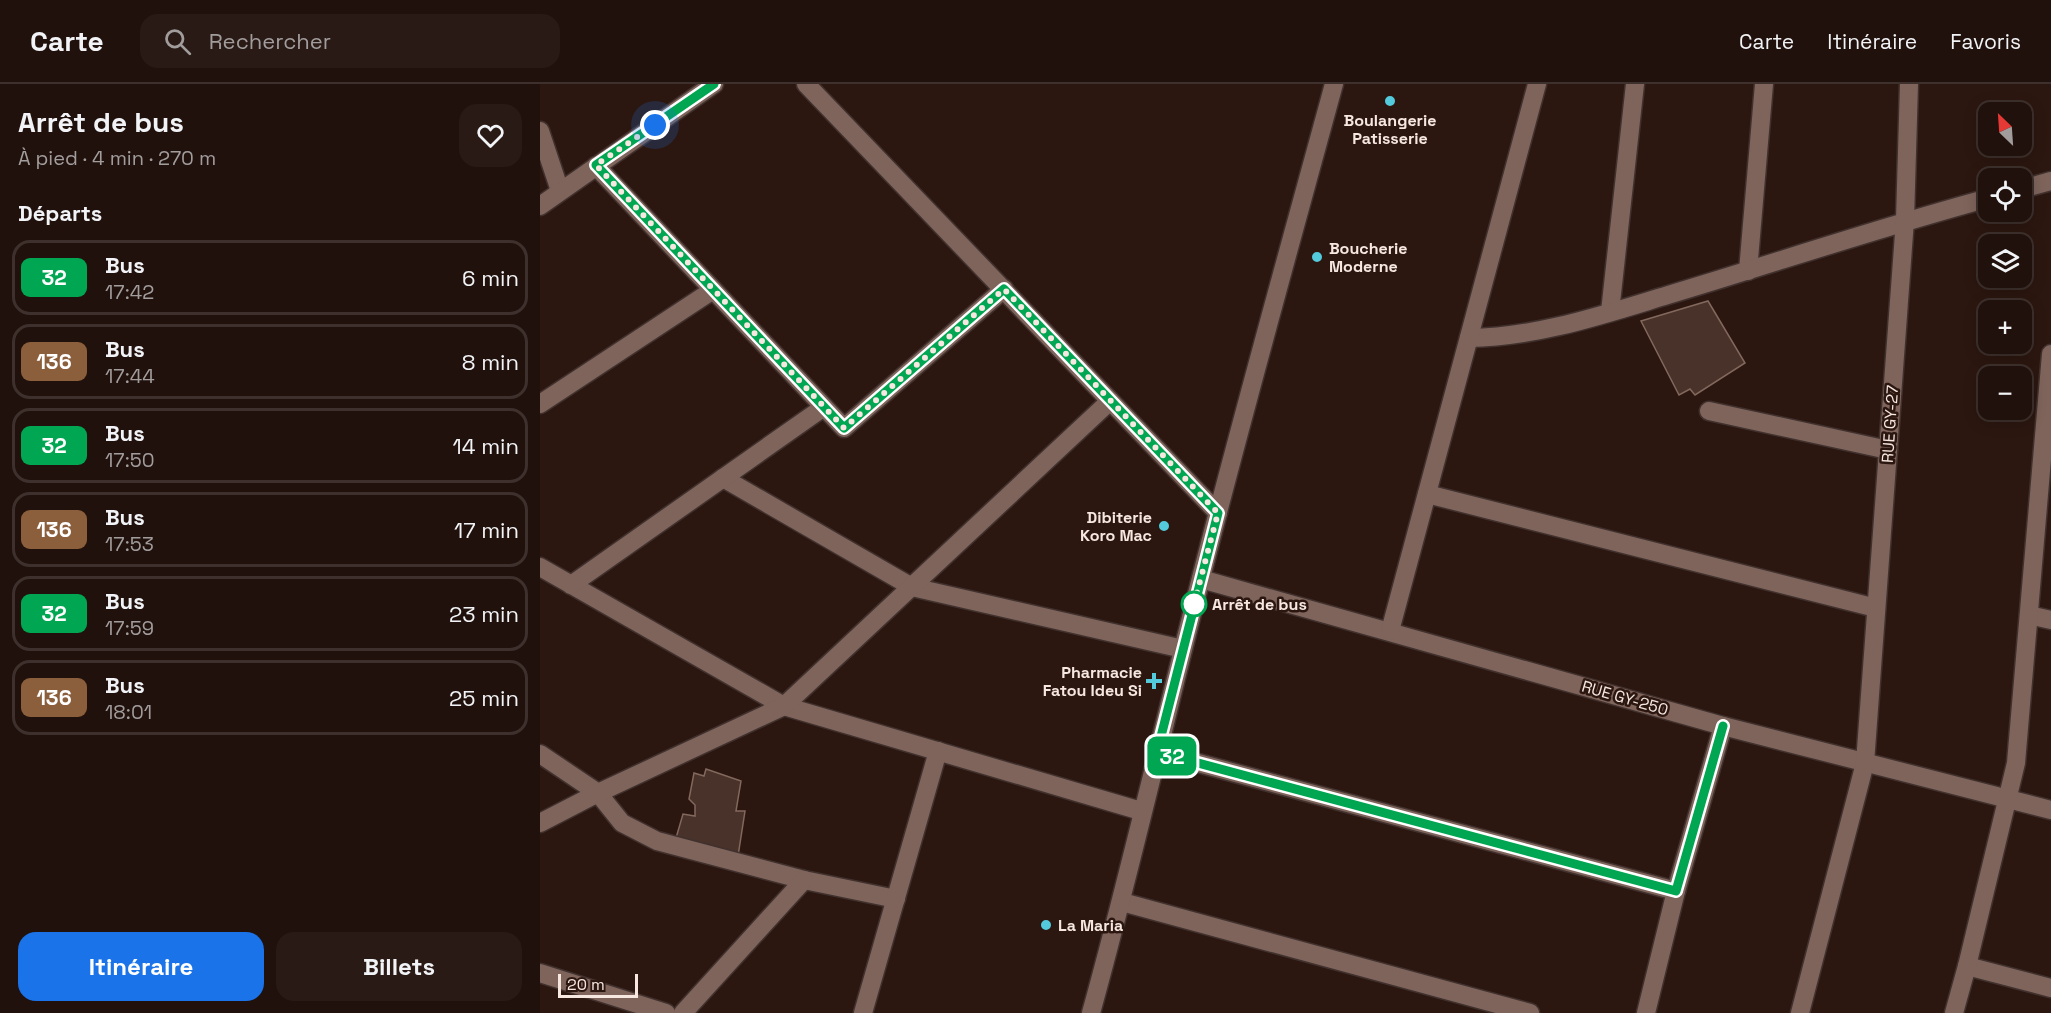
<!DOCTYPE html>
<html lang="fr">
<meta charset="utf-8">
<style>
:root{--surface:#21110c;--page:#291a15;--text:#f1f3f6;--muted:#a29d9d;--line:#3e312d;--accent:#1a73e8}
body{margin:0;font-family:"Space Grotesk",sans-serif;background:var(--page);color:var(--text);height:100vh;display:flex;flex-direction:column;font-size:22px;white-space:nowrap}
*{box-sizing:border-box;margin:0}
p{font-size:20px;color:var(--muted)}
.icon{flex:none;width:33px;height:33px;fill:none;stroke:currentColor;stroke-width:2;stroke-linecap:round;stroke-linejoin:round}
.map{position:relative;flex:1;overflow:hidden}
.sheet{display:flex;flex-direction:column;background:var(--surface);width:540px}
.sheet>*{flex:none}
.badge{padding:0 12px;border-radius:9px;font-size:21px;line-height:39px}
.needle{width:39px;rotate:335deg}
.tools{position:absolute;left:1438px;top:18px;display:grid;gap:12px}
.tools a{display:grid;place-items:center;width:54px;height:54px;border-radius:12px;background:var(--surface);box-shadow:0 3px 15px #0003,0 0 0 2px var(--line);font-size:30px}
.scale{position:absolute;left:18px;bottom:15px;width:80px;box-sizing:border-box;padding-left:6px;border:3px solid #f6e7e1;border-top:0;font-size:16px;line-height:21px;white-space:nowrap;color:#f6e7e1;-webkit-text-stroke:4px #2c1710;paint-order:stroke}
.you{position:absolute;width:30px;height:30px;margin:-15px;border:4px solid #fff;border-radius:50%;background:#1a73e8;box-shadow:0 0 0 9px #1a73e833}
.map>.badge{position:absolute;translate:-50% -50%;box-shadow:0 0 0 3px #fff}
h2{padding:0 18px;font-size:22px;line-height:54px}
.round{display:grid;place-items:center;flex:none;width:63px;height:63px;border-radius:18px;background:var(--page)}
.overview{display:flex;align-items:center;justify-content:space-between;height:102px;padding:0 18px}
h1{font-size:28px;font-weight:800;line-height:45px}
.cta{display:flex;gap:12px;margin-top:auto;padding:12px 18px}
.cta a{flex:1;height:69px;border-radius:18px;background:var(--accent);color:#fff;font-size:24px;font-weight:800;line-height:69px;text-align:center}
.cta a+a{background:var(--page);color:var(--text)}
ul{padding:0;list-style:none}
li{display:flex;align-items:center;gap:18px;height:75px;margin:0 12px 9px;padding:0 6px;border:3px solid var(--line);border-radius:18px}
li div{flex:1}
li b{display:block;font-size:22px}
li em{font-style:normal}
li .badge{min-width:66px;font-weight:700;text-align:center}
header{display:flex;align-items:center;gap:36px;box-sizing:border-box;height:84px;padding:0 30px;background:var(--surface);border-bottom:2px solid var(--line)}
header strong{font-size:28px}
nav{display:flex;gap:33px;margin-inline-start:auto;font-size:21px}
.search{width:420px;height:54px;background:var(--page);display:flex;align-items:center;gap:15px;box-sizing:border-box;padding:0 21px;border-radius:18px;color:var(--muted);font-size:22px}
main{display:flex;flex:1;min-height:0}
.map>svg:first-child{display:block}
.building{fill:#493229;stroke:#82685d;stroke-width:1.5}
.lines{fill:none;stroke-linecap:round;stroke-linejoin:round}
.street-casing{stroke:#41312e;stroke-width:21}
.secondary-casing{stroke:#41312e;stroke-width:21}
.street{stroke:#7e645b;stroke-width:18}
.secondary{stroke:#7e645b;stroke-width:18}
.line-casing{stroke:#fff;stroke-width:14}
.line{stroke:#00a651;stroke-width:9}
.walk{stroke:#f6e7e1;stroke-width:6;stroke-dasharray:0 10.8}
.poi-dot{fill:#53cbdc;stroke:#2c1710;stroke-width:2}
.stop-dot{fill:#fff;stroke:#00a651;stroke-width:3}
.labels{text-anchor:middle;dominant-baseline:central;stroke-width:5;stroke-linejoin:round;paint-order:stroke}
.poi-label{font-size:16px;font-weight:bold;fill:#f6e7e1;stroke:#2c1710;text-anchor:start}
.street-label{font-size:16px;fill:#f6e7e1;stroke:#2c1710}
.stop-label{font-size:16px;font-weight:bold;fill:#f6e7e1;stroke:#2c1710;text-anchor:start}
</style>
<header>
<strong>Carte</strong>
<div class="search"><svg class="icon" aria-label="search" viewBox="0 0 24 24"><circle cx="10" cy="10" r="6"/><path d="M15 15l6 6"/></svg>Rechercher</div>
<nav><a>Carte</a><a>Itinéraire</a><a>Favoris</a></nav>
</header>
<main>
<section class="sheet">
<div class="overview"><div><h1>Arrêt de bus</h1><p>À pied · 4 min · 270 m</p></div><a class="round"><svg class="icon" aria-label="heart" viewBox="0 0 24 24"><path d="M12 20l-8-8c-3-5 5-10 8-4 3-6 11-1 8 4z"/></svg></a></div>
<h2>Départs</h2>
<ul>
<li><span class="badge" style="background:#00a651;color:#fff">32</span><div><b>Bus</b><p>17:42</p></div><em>6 min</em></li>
<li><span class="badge" style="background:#8b5e3c;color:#fff">136</span><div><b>Bus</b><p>17:44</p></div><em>8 min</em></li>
<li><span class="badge" style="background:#00a651;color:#fff">32</span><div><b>Bus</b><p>17:50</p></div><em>14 min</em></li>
<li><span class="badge" style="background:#8b5e3c;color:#fff">136</span><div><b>Bus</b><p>17:53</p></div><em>17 min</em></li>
<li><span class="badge" style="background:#00a651;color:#fff">32</span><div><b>Bus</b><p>17:59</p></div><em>23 min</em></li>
<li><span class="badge" style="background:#8b5e3c;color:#fff">136</span><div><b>Bus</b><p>18:01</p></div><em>25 min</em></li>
</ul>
<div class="cta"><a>Itinéraire</a><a>Billets</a></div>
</section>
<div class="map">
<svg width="1511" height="929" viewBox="0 0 1511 929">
<rect width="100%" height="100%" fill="#2c1710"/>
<!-- building -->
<g class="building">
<polygon points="1168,217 1205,279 1155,311 1150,305 1139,311 1101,237"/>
<polygon points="166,685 201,697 196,727 205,727 198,772 136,754 143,730 155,732 155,721 149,715 154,689 164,692"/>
</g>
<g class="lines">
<!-- street casing -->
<g class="street-casing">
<g id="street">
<polyline points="266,0 678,429"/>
<polyline points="0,47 20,107"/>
<polyline points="56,82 304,344 464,205"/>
<polyline points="1482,105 1511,97"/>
<polyline points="0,122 174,0"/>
<polyline points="1208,187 1224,0"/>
<polyline points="1070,228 1095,0"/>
<path d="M929,254c69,-1 133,-23 199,-43 107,-32 213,-68 321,-97"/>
<polyline points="0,320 173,206"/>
<polyline points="1169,327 1348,366"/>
<polyline points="183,394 372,503 643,565"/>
<polyline points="887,410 1336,524"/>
<polyline points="0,483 244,622 601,727 604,721"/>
<polyline points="661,495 1183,642 1511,726"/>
<polyline points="31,501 284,323"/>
<polyline points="1489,531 1511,536"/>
<polyline points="850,547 997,0"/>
<polyline points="617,668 1136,807"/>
<polyline points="0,670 58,709 82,739 117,757 264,796 356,815"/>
<polyline points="0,739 58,709 244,622 570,317"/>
<polyline points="582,818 990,929"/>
<polyline points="1427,882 1511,904"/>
<polyline points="0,889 126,929"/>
<polyline points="143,929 264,796"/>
<polyline points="323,929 398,667"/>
<polyline points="1106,929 1136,807 1183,642"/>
<polyline points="1260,929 1325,679 1365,136 1369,0"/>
<polyline points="1414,929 1427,882 1476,679 1511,270"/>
</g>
</g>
<!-- secondary casing -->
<g class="secondary-casing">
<path id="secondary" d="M551,929c40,-144 73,-290 110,-435 42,-165 88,-329 133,-494"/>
</g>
<!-- street -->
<use href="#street" class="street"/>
<!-- secondary -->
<use href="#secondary" class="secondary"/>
</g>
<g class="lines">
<!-- line casing -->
<g class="line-casing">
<polyline id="line" points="174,0 56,81 304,344 464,205 678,429 617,668 1136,807 1183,642"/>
</g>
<!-- line -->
<use href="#line" class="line"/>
<!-- walk -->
<polyline class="walk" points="115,41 56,81 304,344 464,205 678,429 654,520"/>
</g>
<!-- markers -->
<g class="poi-dot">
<circle cx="850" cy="17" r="6"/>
<circle cx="777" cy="173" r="6"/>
<circle cx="624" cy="442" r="6"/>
<path d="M611 588h6v6h6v6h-6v6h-6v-6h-6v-6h6z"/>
<circle cx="506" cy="841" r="6"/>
</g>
<circle class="stop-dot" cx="654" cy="520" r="12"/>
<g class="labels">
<!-- poi labels -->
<g class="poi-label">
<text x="850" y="36" text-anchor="middle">Boulangerie<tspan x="850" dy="18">Patisserie</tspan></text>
<text x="789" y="164">Boucherie<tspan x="789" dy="18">Moderne</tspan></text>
<text x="612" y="433" text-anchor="end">Dibiterie<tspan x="612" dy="18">Koro Mac</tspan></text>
<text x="602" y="588" text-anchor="end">Pharmacie<tspan x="602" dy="18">Fatou Ideu Si</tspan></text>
<text x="518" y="841">La Maria</text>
</g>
<!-- street labels -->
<g class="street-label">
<text transform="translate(1350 340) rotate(-86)">RUE GY-27</text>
<text transform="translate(1085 614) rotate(16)">RUE GY-250</text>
</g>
<!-- stop labels -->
<g class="stop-label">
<text x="672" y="520">Arrêt de bus</text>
</g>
</g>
</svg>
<div class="tools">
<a><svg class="needle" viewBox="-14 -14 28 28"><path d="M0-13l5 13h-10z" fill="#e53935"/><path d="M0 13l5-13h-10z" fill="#a29d9d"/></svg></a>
<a><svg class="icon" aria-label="locate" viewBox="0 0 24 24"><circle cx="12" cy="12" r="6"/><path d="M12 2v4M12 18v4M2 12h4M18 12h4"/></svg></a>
<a><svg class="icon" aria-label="layers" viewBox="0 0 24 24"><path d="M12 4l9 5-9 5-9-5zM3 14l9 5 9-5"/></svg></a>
<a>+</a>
<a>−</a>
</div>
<div class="scale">20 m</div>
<div class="you" style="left:115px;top:41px"></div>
<b class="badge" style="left:632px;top:672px;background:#00a651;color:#fff">32</b>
</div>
</main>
